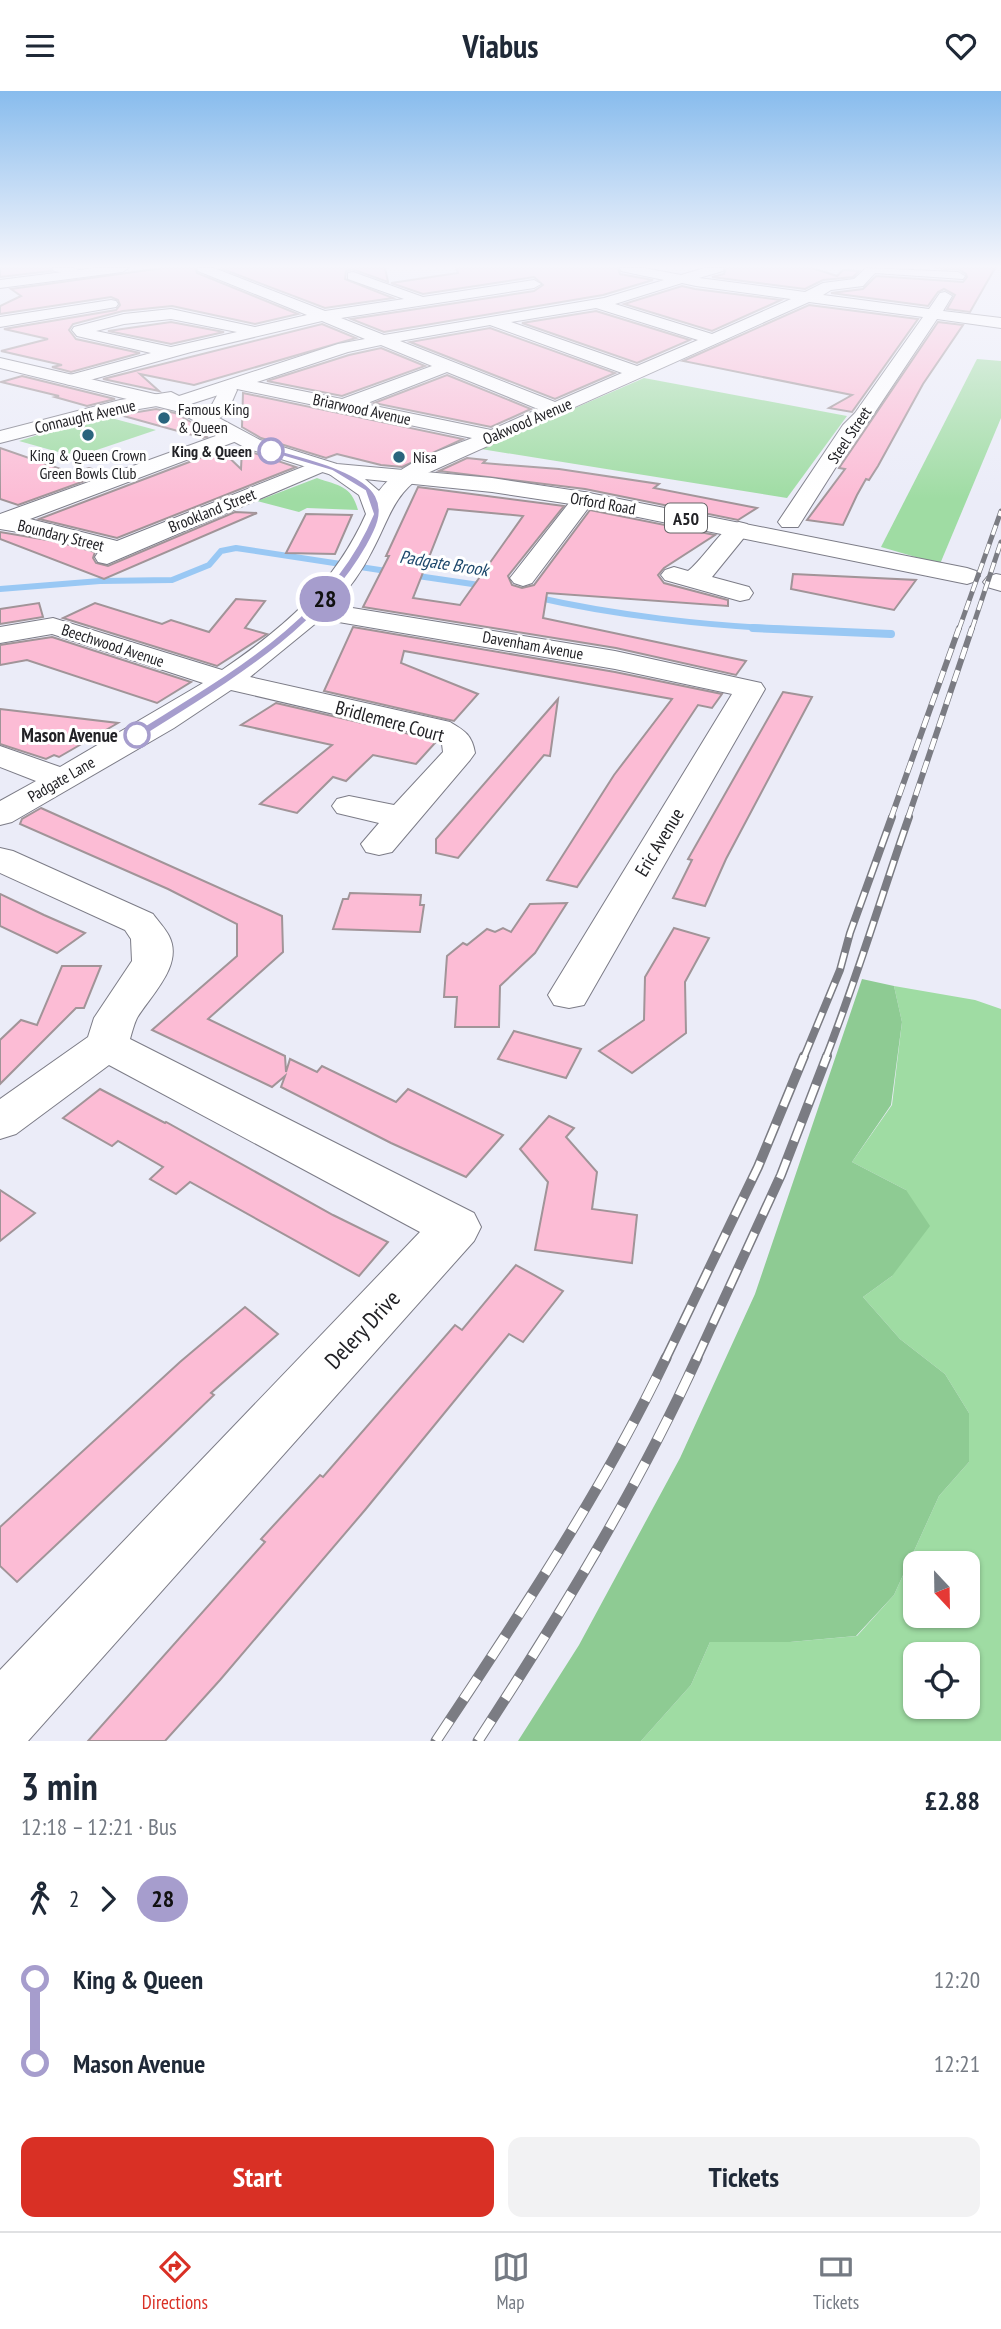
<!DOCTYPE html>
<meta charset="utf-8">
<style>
:root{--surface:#fff;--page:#f2f2f3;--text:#1f2937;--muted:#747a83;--line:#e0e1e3;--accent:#d93025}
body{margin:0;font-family:"PT Sans Narrow",sans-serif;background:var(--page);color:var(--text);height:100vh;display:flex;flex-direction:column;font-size:26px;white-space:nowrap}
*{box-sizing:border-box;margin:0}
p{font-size:23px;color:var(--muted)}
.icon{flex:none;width:38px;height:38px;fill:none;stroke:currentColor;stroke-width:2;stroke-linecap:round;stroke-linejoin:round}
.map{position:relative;height:1650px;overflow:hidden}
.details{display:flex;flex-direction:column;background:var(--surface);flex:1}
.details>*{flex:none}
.badge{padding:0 14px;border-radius:23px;font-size:24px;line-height:46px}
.needle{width:46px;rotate:158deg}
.buttons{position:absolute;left:903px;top:1460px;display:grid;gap:14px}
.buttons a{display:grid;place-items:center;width:77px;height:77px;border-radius:14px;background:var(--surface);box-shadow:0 2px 5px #0004;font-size:35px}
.map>.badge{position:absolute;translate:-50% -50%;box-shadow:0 0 0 4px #fff}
.legs{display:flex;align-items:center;gap:10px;height:77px;padding:0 21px;font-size:23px}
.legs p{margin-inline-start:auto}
.overview{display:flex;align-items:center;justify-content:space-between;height:119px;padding:0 21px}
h1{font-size:38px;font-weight:800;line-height:52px}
.cta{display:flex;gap:14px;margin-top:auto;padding:14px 21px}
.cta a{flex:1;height:80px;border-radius:14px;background:var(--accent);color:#fff;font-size:28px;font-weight:800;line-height:80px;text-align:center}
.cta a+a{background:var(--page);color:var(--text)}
ul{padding:0 21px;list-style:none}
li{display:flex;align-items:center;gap:24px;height:84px;font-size:26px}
li i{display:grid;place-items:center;width:10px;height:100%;margin:0 9px;background:currentColor}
li i::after{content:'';width:18px;height:18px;margin:-9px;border:5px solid;border-radius:50%;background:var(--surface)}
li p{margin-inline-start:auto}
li:first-child i{background:linear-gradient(#0000 50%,currentColor 0)}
li:last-child i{background:linear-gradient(currentColor 50%,#0000 0)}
header{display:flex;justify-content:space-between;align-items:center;height:91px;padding:0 21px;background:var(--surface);font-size:32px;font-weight:800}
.menu{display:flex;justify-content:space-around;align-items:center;height:98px;border-top:2px solid var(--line);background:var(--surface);font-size:19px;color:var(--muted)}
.menu a{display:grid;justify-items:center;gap:4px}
.menu .active{color:var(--accent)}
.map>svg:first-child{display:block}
.green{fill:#9fdca3;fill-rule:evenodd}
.forest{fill:#8ecb93}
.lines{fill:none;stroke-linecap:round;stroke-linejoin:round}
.stream-far1{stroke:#99c8f4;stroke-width:6}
.stream{stroke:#99c8f4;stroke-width:8}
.building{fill:#fcbcd5;stroke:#a19498;stroke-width:2;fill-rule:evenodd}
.minor-casing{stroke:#7c7c87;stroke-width:2}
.major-casing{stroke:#7c7c87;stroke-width:2}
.minor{fill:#fff;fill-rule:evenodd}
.major{fill:#fff;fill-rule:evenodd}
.rail-far4-casing{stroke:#7b7c83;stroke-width:5}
.rail-far3-casing{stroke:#7b7c83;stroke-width:6}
.rail-far2-casing{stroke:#7b7c83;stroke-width:8}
.rail-far1-casing{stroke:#7b7c83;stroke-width:10}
.rail-casing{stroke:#7b7c83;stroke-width:11}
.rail-far4{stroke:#fff;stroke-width:3.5;stroke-dasharray:10;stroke-linecap:butt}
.rail-far3{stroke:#fff;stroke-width:4.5;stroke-dasharray:12;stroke-linecap:butt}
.rail-far2{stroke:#fff;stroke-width:5;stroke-dasharray:16;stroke-linecap:butt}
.rail-far1{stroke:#fff;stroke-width:7;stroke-dasharray:20;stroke-linecap:butt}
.rail{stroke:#fff;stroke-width:9;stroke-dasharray:25;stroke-linecap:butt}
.line-1{fill:#a69dcd;stroke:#fff;stroke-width:2}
.poi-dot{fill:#2a647d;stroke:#fff;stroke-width:2.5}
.stop-1-dot{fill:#fff;stroke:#a69dcd;stroke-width:3.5}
.labels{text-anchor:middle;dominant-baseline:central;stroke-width:6;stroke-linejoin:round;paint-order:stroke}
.far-poi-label{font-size:16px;fill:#222226;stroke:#fff;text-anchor:start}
.far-street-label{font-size:16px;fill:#222226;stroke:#fff}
.far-stop-label{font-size:16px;font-weight:bold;fill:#222226;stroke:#fff;text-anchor:end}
.shield{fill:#fff;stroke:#646467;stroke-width:2}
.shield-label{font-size:18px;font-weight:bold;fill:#222226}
.far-water-label{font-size:18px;font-style:italic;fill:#1c476b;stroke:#fff}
.street-label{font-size:19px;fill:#222226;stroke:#fff}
.stop-label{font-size:19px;font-weight:bold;fill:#222226;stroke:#fff;text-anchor:end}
.near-street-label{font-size:23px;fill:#222226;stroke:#fff}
</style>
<header><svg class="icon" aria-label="menu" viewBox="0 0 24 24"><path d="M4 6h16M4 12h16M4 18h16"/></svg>Viabus<svg class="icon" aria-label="heart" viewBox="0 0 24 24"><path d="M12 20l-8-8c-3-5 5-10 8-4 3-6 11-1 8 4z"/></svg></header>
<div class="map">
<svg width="1001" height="1650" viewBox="0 0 1001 1650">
<rect width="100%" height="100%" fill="#ebecf8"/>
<!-- green -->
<g class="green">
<polygon points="977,268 1001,270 1001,327 940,473 881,456"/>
<polygon points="644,287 831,322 847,325 787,407 481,358"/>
<polygon points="100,324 156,339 76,366 19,350"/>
<path d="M317,387c22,8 34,7 41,32l-51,-2 -8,4 -42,-11z"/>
<path d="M894,895l81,14 26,9v732h-360l50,-56 19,-43h80l67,-6 37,-41 45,-99 30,-34v-49l-24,-39 -45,-35 -37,-42 29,-21 14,-86 -54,-28 40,-57 10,-83zM915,1472h53v52h-53zM915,1563h53v52h-53z"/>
</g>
<!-- forest -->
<polygon class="forest" points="862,888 894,895 902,931 891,1014 852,1071 906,1099 930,1135 892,1185 863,1206 900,1248 945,1283 969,1322 969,1371 939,1405 894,1504 856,1545 790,1551 710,1551 691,1594 641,1650 518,1650 579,1554 680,1367 755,1203"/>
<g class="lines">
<!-- stream-far1 -->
<g class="stream-far1">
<polyline points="411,484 486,495"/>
<polyline points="0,498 100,490 172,489 209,474 221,460 236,457 393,481"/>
<path d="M535,506c78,18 173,29 253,32"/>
</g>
<!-- stream -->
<polyline class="stream" points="753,537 891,543"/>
</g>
<!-- building -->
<g class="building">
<polygon points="0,177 49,177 51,180 0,186"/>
<polygon points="163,177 195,177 197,182 298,223 255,233 172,215 123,220 73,233 69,239 76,248 140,262 71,281 52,276 62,274 1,260 48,248 4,238 116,219 120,214 118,209 111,206 0,223 0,215 21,205 11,198"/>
<polygon points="220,177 385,177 388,191 352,178 346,180 345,188 393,207 325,217"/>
<polygon points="456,177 618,177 620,183 653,189 603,204 384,241 351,228 534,200 543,194 534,186 423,203 391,192 458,182"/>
<polygon points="726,177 812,177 837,185 843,179 859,180 853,186 823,189 805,198 712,186 724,183"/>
<polygon points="934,177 995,177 970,221 947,218 955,204 944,198 938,201 928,215 831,202 863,198 876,185 963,191 967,186 966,183 958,178"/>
<polygon points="682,195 695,198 781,209 712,240 624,213"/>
<polygon points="809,214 918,228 852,321 829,317 852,304 683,270"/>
<polygon points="596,220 690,249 637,272 522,232"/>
<polygon points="171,231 224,241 171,253 108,240"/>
<polygon points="938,231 963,234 923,293 878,375 869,389 866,388 857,404 843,434 807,429 845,378 839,377"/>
<polygon points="322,233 356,247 194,294 140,283 159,300 103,288"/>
<polygon points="490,237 615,282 555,308 410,251"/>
<polygon points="381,257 425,275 342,305 267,290 349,264"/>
<polygon points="447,284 531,318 491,336 374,312"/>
<polygon points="22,285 115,308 87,315 55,306 59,305 1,291"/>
<polygon points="243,302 463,348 402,376 381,374 337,363 326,367 261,347 242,336"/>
<polygon points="156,318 175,322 191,331 207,346 203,347 120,324"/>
<polygon points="0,357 72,382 89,377 107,382 18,414 0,408"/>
<polygon points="242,358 296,376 117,447 39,428 221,359 241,378"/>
<polygon points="467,367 486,369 483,372 559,378 659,393 654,397 757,417 738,429 585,398 439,380"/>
<path d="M418,396l146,19 -56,70 4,9 10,3 12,-3 56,-75 125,25 -51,33 -6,7 6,8 64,17v6l-181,-13 -4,25 203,43 -10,14 -120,-27 -253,-41 26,-51h-3zM448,418l75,7 -63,89 -47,-7z"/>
<polygon points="235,421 257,422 104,488 0,448 0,441 59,451 95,461 93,467 96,472 108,475"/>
<polygon points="306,423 352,424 335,463 286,462"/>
<polygon points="793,483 916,489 894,519 791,498"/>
<polygon points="236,508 265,510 245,537 267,543 217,575 63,527 95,512 162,533 171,529 209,541"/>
<polygon points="39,512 43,526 0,533 0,518"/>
<polygon points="353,536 615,581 722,603 712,617 698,614 577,796 547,789 614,684 672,608 404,560 401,572 478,603 454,630 324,600"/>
<polygon points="52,546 191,591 157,612 27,569 0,574 0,554"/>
<polygon points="783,601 812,606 726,768 705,815 673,807 692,769 688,768"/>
<polygon points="558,608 550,665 544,664 458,767 436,762 436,748"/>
<polygon points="276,612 427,647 435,652 416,673 373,664 346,690 333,686 297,722 260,713 332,654 241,634"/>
<polygon points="0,618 118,632 59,666 54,664 46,668 0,653"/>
<polygon points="41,717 282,825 283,861 208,928 285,965 286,981 290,968 317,981 322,975 396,1011 408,998 503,1044 466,1086 391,1052 281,996 285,985 272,996 152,939 237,865 237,833 168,798 20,733 22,728"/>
<polygon points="350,802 421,804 420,814 424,814 420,841 333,838 343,808 348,808"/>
<polygon points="0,803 44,824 85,842 57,862 0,835"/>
<polygon points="567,812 535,862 500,895 499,936 455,936 457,906 444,906 447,865 463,852 467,854 487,838 495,841 503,837 511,841 530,813"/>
<polygon points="674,837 709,847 685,891 686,942 632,982 599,960 644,929 645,886"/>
<polygon points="62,875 101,875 84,917 76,917 0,993 0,949 21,929 37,934"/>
<polygon points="514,940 581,958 566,987 498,968"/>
<polygon points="100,998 165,1032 166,1031 333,1124 388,1151 359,1185 190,1091 176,1103 150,1088 163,1076 118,1050 112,1055 63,1027"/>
<polygon points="549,1025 574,1037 566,1046 597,1081 592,1118 637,1124 632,1172 535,1159 548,1091 520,1058"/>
<polygon points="0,1099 35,1122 0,1150"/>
<polygon points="516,1174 563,1200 523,1251 509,1243 365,1419 220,1589 165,1650 88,1650 265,1451 261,1448 320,1384 323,1386 455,1234 462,1239"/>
<polygon points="245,1216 278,1243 211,1302 214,1304 164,1352 17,1491 0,1475 0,1436 180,1271"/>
</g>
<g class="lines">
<!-- minor casing -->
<g class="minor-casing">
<g id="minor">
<polygon points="52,177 74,177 87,182 80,186 54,180"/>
<path d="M197,177h17l111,43 79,-12 -56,-20v-6l5,-1 70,25 111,-17 7,4 -7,4 -193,30 43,17 220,-37 60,-18 -43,-9 -1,-3h24l37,7 24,-7h19l-1,3 -24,7 106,14 18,-9 31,-4 12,-11 92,4 7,4 -2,3 -88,-6 -12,13 -32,4 -8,5 106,14 11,-16 5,-1 7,4 -9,15 58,7v10l-64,-9 -68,102 -11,11 -60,95h-16l-4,-5 65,-97 12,-12 68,-96 -114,-15 -386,173c-31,21 -34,45 -51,76 -10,20 -23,38 -38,54l281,46 146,32 4,6 -181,316 -15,3 -15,-3 -6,-10 184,-301 -117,-25 -294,-50 -71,58 200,45c15,9 22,13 25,31l-5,7 -78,92 -13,3 -13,-3 -5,-8 18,-21 -42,-10 -5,-7 5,-7 12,-3 45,9 49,-53 -1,-8 -14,-8 -197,-46 -57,38 -162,94 -12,3v-24l36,-20 -36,-14v-21l60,21 143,-84 -151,-49 -52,9v-16l53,-9 169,52c63,-43 112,-85 144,-156l-7,-19 -34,-24 -218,93 -9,-2 -3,-5 4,-6 -39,-12 -60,-10v-15l235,-85 7,2 3,4 -3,4 -212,80 87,22 203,-81 10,5h13l16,9 20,17c21,-29 61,-40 93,-53l-235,-49 -65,21 -9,-5 -42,7 -121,31v-12l120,-31 51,-8 8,4 159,-52 27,-5 -43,-18 -131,31 -119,33 -6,-1 -3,-4 3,-4 85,-23 -74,-17 -5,-6 2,-3 50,-13 47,-5 84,18 52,-12 -109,-44zM682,192l14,3 95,13 -79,35 -97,-30zM596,217l102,32 -61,26 -126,-44zM171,228l66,13 -66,15 -75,-16 28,-7zM490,234l132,48 -67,29 -155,-61zM381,254l51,21 -90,33 -85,-17 91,-30zM447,281l91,37 -47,21 -126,-26z"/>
<polygon points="111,209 116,210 118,213 116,216 0,236 0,226"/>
<polygon points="584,401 592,403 595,408 532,492 523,495 514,492 510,487 514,482 576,403"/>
<path d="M739,431l8,2 4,5 -39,48 37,10 4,6 -4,6 -9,2 -75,-21 -4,-5 4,-5 9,-3 14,4c16,-12 34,-45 51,-49z"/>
<path d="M0,757l13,3 140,63c5,7 12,14 16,22 15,29 -18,59 -32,82 -3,6 -5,14 -7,21l344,174 7,14 -7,14 -446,500h-28v-71l420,-438 -311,-167 -93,69 -16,5v-40l88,-62 6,-19 38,-57 -1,-22 -6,-9 -125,-57z"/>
</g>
</g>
<!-- major casing -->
<g class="major-casing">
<g id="major">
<polygon points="94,177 129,177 122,181 0,197 0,189"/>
<polygon points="0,267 189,311 208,321 222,295 234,295 237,299 227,322 219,327 260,349 337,373 492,387 584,401 967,477 976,480 980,485 976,490 967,493 584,415 492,401 335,385 246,357 176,320 0,277"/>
<polygon points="996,483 1001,484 1001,500 987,496 983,491 987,486"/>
</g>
</g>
<!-- minor -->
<use href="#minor" class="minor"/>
<!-- major -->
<use href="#major" class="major"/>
<!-- rail-far4 casing -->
<g class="rail-far4-casing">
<g id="rail-far4">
<polyline points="959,538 1001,420"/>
<polyline points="972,538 1001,451"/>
</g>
</g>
<!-- rail-far3 casing -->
<g class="rail-far3-casing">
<g id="rail-far3">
<polyline points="891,727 959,537"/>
<polyline points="908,727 972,537"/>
</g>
</g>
<!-- rail-far2 casing -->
<g class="rail-far2-casing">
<g id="rail-far2">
<polyline points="804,966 840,879 850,842 892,726"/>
<path d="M826,966c31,-79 55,-160 83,-240"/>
</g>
</g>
<!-- rail-far1 casing -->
<g class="rail-far1-casing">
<g id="rail-far1">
<polyline points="665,1269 758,1076 804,965"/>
<polyline points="696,1269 781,1084 827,965"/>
</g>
</g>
<!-- rail casing -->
<g class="rail-casing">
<g id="rail">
<path d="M436,1650c82,-124 166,-249 230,-383"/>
<path d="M478,1650c80,-123 158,-249 219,-383"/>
</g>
</g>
<!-- rail-far4 -->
<use href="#rail-far4" class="rail-far4"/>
<!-- rail-far3 -->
<use href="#rail-far3" class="rail-far3"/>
<!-- rail-far2 -->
<use href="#rail-far2" class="rail-far2"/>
<!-- rail-far1 -->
<use href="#rail-far1" class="rail-far1"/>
<!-- rail -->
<use href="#rail" class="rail"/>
</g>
<!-- sky -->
<linearGradient id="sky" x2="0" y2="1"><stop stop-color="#88bced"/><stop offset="0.43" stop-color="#f6f6fc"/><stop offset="1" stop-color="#f6f6fc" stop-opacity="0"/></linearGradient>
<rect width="1001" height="408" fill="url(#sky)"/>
<!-- line-1 -->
<path class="line-1" d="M271,357c27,8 92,22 105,48 9,17 0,34 -9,50 -50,88 -143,139 -226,192h-8v-5c92,-58 196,-113 240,-219l-8,-23 -33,-20 -64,-19z"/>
<!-- markers -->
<g class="poi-dot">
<circle cx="164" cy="327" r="7"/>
<circle cx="88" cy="344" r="7"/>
<circle cx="399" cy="366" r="7"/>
</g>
<g class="stop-1-dot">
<circle cx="271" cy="360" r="12"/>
<circle cx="137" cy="644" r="12"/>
</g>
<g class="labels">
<!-- far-poi labels -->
<g class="far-poi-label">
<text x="178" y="318">Famous King<tspan x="178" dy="18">&amp; Queen</tspan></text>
<text x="88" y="364" text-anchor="middle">King &amp; Queen Crown<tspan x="88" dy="18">Green Bowls Club</tspan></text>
<text x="413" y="366">Nisa</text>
</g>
<!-- far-street labels -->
<g class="far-street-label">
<text transform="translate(362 318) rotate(12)">Briarwood Avenue</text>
<text transform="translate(85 325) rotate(-13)">Connaught Avenue</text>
<text transform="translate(527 330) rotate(-23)">Oakwood Avenue</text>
<text transform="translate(849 344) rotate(-56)">Steel Street</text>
<text transform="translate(603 412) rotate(10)">Orford Road</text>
<text transform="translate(212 419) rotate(-22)">Brookland Street</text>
<text transform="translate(61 444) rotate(14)">Boundary Street</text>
<text transform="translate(113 554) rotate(18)">Beechwood Avenue</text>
<text transform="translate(533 554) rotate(10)">Davenham Avenue</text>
<text transform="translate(61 688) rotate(-30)">Padgate Lane</text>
</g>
<!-- far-stop labels -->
<g class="far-stop-label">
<text x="252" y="360">King &amp; Queen</text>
</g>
<!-- shield labels -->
<rect class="shield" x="665" y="412.5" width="42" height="29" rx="5"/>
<g class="shield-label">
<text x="686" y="427">A50</text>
</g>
<!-- far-water labels -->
<g class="far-water-label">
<text transform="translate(444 472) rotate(9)">Padgate Brook</text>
</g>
<!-- street labels -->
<g class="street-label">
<text transform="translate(390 630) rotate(15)">Bridlemere Court</text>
<text transform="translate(659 751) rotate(-59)">Eric Avenue</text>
</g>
<!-- stop labels -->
<g class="stop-label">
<text x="118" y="644">Mason Avenue</text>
</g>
<!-- near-street labels -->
<g class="near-street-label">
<text transform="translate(362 1238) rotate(-47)">Delery Drive</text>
</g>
</g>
</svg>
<div class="buttons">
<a><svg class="needle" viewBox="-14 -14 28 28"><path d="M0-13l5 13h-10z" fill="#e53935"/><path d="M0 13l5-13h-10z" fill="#747a83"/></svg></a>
<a><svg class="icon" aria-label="locate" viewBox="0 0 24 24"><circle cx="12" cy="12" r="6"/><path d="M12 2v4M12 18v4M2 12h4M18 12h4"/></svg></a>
</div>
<b class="badge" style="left:325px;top:508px;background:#a69dcd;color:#111">28</b>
</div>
<section class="details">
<div class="overview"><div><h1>3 min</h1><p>12:18 – 12:21 · Bus</p></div><b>£2.88</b></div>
<div class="legs"><svg class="icon" aria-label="walk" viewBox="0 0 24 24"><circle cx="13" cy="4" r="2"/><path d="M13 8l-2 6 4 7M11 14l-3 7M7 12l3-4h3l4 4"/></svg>2<svg class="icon" aria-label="forward" viewBox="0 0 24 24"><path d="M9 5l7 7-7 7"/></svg><b class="badge" style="background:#a69dcd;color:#111">28</b></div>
<ul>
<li><i style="color:#a69dcd"></i><b>King &amp; Queen</b><p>12:20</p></li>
<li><i style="color:#a69dcd"></i><b>Mason Avenue</b><p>12:21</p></li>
</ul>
<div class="cta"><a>Start</a><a>Tickets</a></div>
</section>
<nav class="menu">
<a class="active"><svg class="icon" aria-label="directions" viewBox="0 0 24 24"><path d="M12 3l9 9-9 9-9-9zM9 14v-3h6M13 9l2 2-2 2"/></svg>Directions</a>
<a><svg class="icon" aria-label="map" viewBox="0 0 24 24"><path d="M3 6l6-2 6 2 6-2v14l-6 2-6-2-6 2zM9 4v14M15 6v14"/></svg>Map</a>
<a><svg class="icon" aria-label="tickets" viewBox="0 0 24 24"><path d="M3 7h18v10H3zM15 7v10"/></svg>Tickets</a>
</nav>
